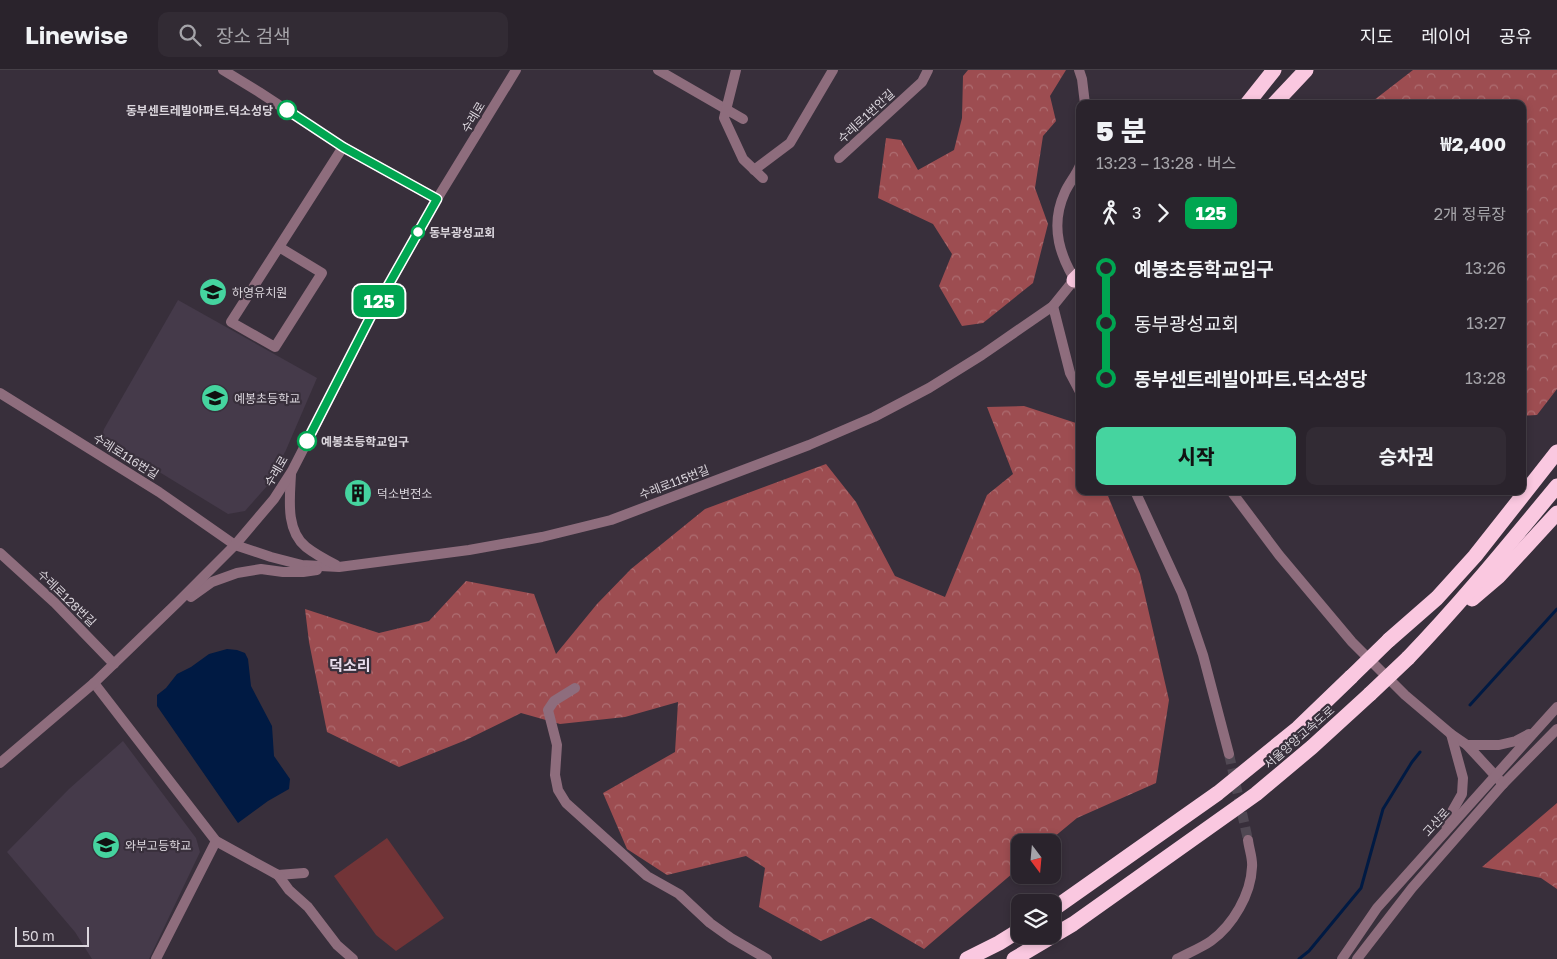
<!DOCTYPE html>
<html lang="ko">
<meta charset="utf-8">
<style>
:root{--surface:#2a232c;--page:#322b34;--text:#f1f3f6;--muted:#a5a4a9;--line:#464048;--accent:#45d49f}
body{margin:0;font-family:"Golos Text","Noto Sans KR",sans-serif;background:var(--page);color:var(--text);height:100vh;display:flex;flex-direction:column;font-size:19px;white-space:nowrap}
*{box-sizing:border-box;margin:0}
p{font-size:16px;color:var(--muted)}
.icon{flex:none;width:28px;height:28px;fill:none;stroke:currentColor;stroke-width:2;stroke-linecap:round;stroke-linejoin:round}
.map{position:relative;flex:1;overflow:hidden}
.details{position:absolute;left:1076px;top:30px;width:450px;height:395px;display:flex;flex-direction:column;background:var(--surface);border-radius:10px;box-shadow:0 2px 8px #0003,0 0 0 1px var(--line)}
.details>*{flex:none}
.badge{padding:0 10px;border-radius:8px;font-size:18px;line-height:32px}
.needle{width:32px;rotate:164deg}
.fabs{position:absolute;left:1011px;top:764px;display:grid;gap:10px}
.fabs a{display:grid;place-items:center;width:50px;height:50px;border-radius:10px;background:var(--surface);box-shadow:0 2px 8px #0003,0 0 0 1px var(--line);font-size:25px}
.scale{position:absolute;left:15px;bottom:12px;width:74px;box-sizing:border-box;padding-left:5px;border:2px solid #dbd6dd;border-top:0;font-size:14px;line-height:18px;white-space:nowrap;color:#dbd6dd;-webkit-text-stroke:4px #382f3b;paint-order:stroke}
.map>.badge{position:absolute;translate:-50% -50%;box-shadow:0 0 0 2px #fff}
.legs{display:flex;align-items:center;gap:8px;height:55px;padding:0 20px;font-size:16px}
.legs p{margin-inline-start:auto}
.summary{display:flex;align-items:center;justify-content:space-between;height:85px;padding:0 20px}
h1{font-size:28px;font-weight:800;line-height:38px}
.cta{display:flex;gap:10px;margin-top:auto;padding:10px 20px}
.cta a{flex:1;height:58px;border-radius:10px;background:var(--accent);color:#111;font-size:20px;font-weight:800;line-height:58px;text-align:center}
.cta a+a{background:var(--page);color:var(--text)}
ul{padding:0 20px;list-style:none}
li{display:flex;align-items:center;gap:18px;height:55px;font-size:19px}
li i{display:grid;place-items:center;width:8px;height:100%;margin:0 6px;background:currentColor}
li i::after{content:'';width:12px;height:12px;margin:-6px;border:4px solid;border-radius:50%;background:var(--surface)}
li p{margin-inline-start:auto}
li:first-child i{background:linear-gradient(#0000 50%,currentColor 0)}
li:last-child i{background:linear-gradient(currentColor 50%,#0000 0)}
header{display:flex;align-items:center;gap:30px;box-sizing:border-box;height:70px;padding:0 25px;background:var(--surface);border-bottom:1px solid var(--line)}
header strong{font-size:24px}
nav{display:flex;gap:28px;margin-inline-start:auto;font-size:18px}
.search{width:350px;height:45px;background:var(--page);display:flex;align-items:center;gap:12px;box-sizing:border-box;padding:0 18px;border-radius:10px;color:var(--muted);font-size:19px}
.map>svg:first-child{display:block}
.built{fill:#453a4a}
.forest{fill:url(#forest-crowns)}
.pitch{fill:#723437}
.water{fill:#001a43}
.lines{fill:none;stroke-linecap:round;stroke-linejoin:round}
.stream{stroke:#001a43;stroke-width:3}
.minor-tunnel{stroke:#504853;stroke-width:10;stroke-dasharray:10 5;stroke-linecap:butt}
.minor{stroke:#8e6d7d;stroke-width:10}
.tertiary{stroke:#8e6d7d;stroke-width:10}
.motorway{stroke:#fac8e0;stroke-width:15}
.motorway-bridge{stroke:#fac8e0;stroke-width:15}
.line-1-casing{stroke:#fff;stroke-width:11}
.line-1{stroke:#00a651;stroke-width:8}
.stop-1-dot{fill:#fff;stroke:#00a651;stroke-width:2.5}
.labels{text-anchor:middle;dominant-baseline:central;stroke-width:4.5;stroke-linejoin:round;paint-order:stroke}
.stop-label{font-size:12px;font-weight:bold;fill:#dbd6dd;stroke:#382f3b;text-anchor:start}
.street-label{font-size:12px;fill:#dbd6dd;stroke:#382f3b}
.poi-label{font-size:12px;fill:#dbd6dd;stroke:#382f3b;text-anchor:start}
.quarter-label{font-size:15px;font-weight:bold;fill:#e8dcec;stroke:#382f3b}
</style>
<header>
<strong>Linewise</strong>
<div class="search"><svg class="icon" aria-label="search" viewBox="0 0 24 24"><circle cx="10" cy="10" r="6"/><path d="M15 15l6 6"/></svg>장소 검색</div>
<nav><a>지도</a><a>레이어</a><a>공유</a></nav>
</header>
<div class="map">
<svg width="1557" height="889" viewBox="0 0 1557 889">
<defs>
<pattern id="forest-crowns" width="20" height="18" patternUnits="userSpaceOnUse" patternTransform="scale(1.25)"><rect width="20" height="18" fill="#9d4d51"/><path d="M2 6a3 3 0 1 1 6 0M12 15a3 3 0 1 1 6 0" fill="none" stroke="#ae6e72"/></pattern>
</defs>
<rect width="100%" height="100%" fill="#382f3b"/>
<!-- built -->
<g class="built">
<polygon points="178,230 317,308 286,380 268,415 245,441 228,444 102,367 104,359"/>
<polygon points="123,671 196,768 200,782 149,889 92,889 75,862 7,782 69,719"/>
</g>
<!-- forest -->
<g class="forest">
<polygon points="968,0 1066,0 1050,26 1056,51 1043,66 1035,118 1048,154 1033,213 983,253 962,256 939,216 952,184 933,154 878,128 886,68 901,70 918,100 954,80 962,48 963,6"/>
<polygon points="1413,0 1557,0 1557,319 1537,345 1522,346 1522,34 1369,34"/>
<polygon points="1024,336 1079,354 1080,358 1080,421 1106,421 1140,504 1169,630 1156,713 1077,748 1048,772 1020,772 1020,797 924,879 871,848 821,871 759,837 765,798 746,786 667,805 627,779 603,723 675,682 678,632 625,647 560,654 521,643 466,670 399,697 327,662 309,572 305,539 379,563 429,551 466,511 534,524 556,584 597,534 631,499 705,439 826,394 856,432 895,506 945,527 987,425 1013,404 987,337"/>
<polygon points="1557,733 1557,819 1541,808 1482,797"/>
</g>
<!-- pitch -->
<polygon class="pitch" points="387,768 444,848 396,881 376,865 334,806"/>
<!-- water -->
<polygon class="water" points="227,579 237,580 245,583 248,589 251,616 272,656 274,686 290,709 289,719 268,731 238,753 157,636 157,625 166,618 177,604 191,597 209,584"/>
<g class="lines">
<!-- stream -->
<g class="stream">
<polyline points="1470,635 1557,539"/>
<polyline points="1299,889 1309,881 1361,818 1383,739 1412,692 1420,682"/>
</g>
<!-- minor-tunnel -->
<polyline class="minor-tunnel" points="1229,684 1248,770"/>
<!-- minor -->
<g class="minor">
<polyline points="223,0 259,22 343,77 437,129"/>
<polyline points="658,0 743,49"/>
<polyline points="736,0 724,48 743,89 763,108"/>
<polyline points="1079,0 1082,9 1085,34"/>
<polyline points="839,88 922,12 928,0"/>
<path d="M1080,95c-3,9 -11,18 -15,27 -16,35 -5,66 15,96"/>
<polyline points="754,100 790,73 833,0"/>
<polyline points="279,177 322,203 275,277 231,252 343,77"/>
<polyline points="1053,236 1070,303 1080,322"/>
<polyline points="0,323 159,422 235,475 271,487 302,495 339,497 469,480 542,467 611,450 809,375 874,347 929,318 982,285 1053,236 1074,210"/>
<path d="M291,404c-1,23 -6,56 15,73 9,7 20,13 30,18"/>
<polyline points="1135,421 1182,523 1203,585 1229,684"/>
<polyline points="1231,421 1279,485 1352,572 1405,625 1451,664 1467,675 1503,714"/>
<polyline points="0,483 55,533 114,594"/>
<polyline points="191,527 212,512 237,503 261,499 283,502 303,502 317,500"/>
<polyline points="94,613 216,771 278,805 304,803"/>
<polyline points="575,618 554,631 548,640 557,675 555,705 558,720 566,733 647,806 679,824 710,853 731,868 767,889"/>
<polyline points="0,693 94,613 178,532 235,475 274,429 292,401 372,245 437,129 516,0"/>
<polyline points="278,805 289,820 308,837 337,875 353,889"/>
<polyline points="156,889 216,771"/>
<path d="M1177,889c11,-6 24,-11 34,-18 22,-16 40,-47 41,-74 1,-8 -3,-18 -4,-27"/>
</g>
<!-- tertiary -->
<g class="tertiary">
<polyline points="1467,675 1499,675 1516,671 1529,664"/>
<polyline points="1445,754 1462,724 1463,708 1451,664"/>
<polyline points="1342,889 1377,838 1557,637"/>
<polyline points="1357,889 1412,818 1503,714 1557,659"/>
</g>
<!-- motorway -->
<g class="motorway">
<polyline points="1247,34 1274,0"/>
<polyline points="1274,34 1306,0"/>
<polyline points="1074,210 1080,204"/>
<polyline points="1472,529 1499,506 1557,443"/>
<polyline points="1389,570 1437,528 1475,486 1557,382"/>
<path d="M1408,588c53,-55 101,-114 149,-172"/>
<polyline points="1052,840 1218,723 1298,658 1351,607"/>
<polyline points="967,889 999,873 1020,860"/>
<polyline points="1014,889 1073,854 1256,724 1312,677 1370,624"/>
</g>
<!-- motorway-bridge -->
<g class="motorway-bridge">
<polyline points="1351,607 1389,570"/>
<polyline points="1370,624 1408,588"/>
</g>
</g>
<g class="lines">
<!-- line-1 casing -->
<g class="line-1-casing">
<polyline id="line-1" points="287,40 343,77 437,129 372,244 307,371"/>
</g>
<!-- line-1 -->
<use href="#line-1" class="line-1"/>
</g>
<!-- icons -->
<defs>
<g id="school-disc" transform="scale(1.4375)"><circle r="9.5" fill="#45d49f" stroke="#382f3b"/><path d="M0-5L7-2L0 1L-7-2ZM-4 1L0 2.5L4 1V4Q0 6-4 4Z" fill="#111"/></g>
<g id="building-disc" transform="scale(1.4375)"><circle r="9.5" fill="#45d49f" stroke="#382f3b"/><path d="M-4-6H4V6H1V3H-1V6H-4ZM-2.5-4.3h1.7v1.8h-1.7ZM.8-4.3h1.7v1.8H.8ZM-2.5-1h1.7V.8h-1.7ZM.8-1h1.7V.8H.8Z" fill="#111"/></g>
</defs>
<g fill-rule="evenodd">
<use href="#school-disc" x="213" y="222"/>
<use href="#school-disc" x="215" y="328"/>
<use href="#building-disc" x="358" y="423"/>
<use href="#school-disc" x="106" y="775"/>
</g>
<!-- markers -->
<g class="stop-1-dot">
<circle cx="287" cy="40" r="9"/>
<circle cx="418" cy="162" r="6"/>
<circle cx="307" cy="371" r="9"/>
</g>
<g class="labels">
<!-- stop labels -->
<g class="stop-label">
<text x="273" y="40" text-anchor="end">동부센트레빌아파트.덕소성당</text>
<text x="429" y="162">동부광성교회</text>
<text x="321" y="371">예봉초등학교입구</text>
</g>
<!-- street labels -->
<g class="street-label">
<text transform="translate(866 46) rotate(-43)">수레로1번안길</text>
<text transform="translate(473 47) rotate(-59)">수레로</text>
<text transform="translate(126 386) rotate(32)">수레로116번길</text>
<text transform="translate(276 401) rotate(-60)">수레로</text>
<text transform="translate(674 412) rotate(-21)">수레로115번길</text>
<text transform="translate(67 528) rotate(44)">수레로128번길</text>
<text transform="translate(1299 667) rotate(-41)">서울양양고속도로</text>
<text transform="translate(1436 752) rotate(-48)">고산로</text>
</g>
<!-- poi labels -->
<g class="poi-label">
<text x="232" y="222">하영유치원</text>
<text x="234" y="328">예봉초등학교</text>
<text x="377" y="423">덕소변전소</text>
<text x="125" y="775">와부고등학교</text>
</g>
<!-- quarter labels -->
<g class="quarter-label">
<text x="350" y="595">덕소리</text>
</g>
</g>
</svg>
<div class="fabs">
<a><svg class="needle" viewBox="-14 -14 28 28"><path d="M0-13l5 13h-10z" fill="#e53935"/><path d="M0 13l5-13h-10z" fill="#a5a4a9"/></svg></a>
<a><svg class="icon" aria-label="layers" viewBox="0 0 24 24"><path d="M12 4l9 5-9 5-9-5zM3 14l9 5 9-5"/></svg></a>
</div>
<div class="scale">50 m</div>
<b class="badge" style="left:379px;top:231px;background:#00a651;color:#fff">125</b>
<section class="details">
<div class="summary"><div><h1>5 분</h1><p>13:23 – 13:28 · 버스</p></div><b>₩2,400</b></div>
<div class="legs"><svg class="icon" aria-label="walk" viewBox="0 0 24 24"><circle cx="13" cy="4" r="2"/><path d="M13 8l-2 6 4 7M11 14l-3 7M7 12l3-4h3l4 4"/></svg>3<svg class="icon" aria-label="forward" viewBox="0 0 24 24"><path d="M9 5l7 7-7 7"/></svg><b class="badge" style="background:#00a651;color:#fff">125</b><p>2개 정류장</p></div>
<ul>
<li><i style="color:#00a651"></i><b>예봉초등학교입구</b><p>13:26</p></li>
<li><i style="color:#00a651"></i><span>동부광성교회</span><p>13:27</p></li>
<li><i style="color:#00a651"></i><b>동부센트레빌아파트.덕소성당</b><p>13:28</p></li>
</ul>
<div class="cta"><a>시작</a><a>승차권</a></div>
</section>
</div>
